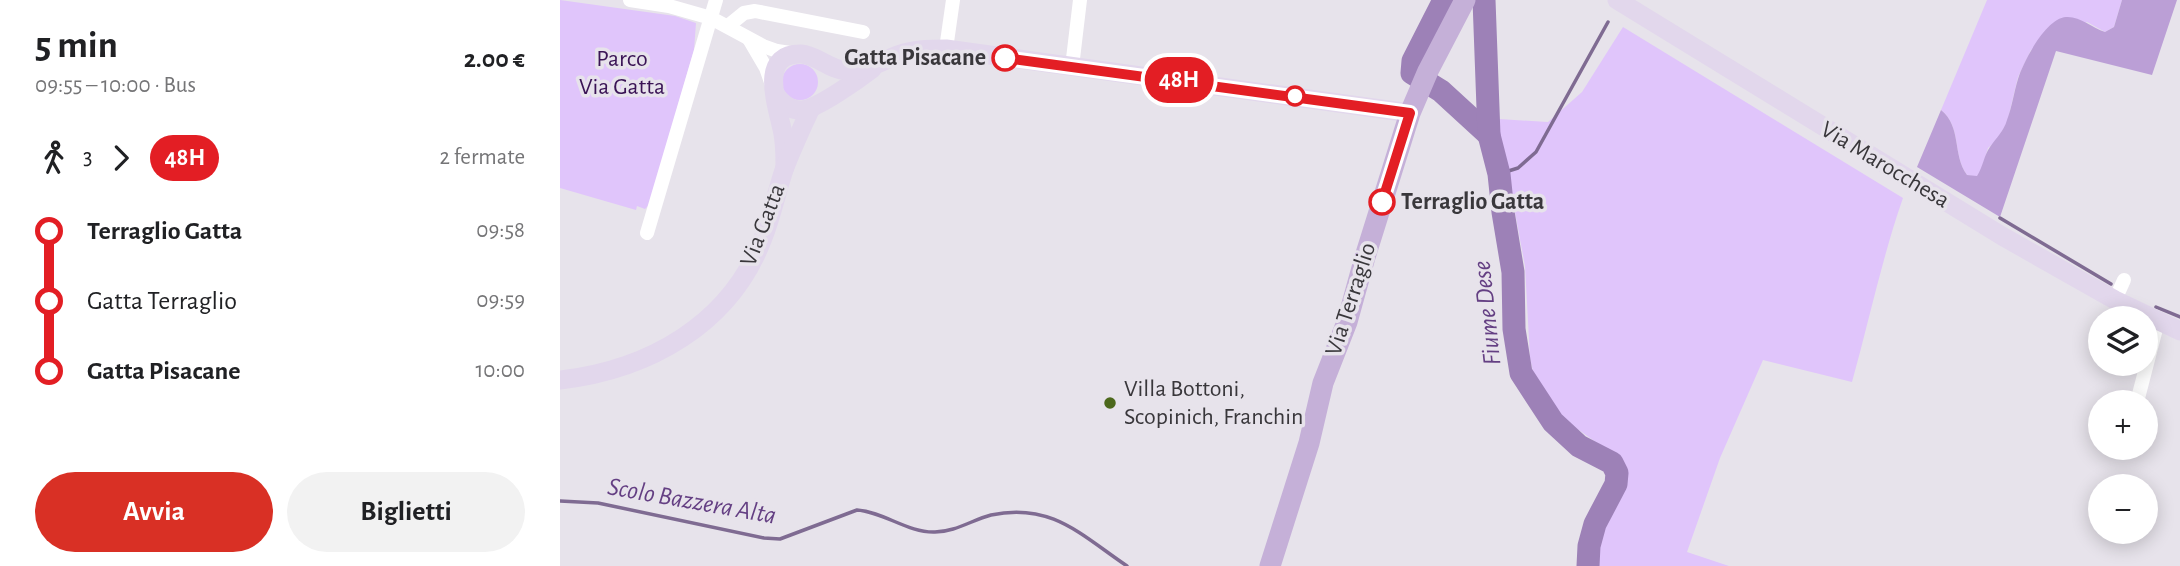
<!DOCTYPE html>
<html lang="it">
<meta charset="utf-8">
<style>
:root{--surface:#fff;--page:#f2f2f2;--text:#202124;--muted:#757577;--accent:#d93025}
body{margin:0;font-family:"Alegreya Sans",sans-serif;background:var(--page);color:var(--text);height:100vh;display:flex;flex-direction:column;font-size:26px;white-space:nowrap}
*{box-sizing:border-box;margin:0}
p{font-size:23px;color:var(--muted)}
.icon{flex:none;width:38px;height:38px;fill:none;stroke:currentColor;stroke-width:2;stroke-linecap:round;stroke-linejoin:round}
.map{position:relative;flex:1;overflow:hidden}
.drawer{display:flex;flex-direction:column;background:var(--surface);width:560px}
.drawer>*{flex:none}
.badge{padding:0 14px;border-radius:23px;font-size:24px;line-height:46px}
.buttons{position:absolute;left:1528px;top:306px;display:grid;gap:14px}
.buttons a{display:grid;place-items:center;width:70px;height:70px;border-radius:50%;background:var(--surface);box-shadow:0 4px 18px #0003;font-size:35px}
.map>.badge{position:absolute;translate:-50% -50%;box-shadow:0 0 0 4px #fff}
.legs{display:flex;align-items:center;gap:10px;height:77px;padding:0 35px;font-size:23px}
.legs p{margin-inline-start:auto}
.summary{display:flex;align-items:center;justify-content:space-between;height:119px;padding:0 35px}
h1{font-size:38px;font-weight:700;line-height:52px}
.action{display:flex;gap:14px;margin-top:auto;padding:14px 35px}
.action a{flex:1;height:80px;border-radius:42px;background:var(--accent);color:#fff;font-size:28px;font-weight:700;line-height:80px;text-align:center}
.action a+a{background:var(--page);color:var(--text)}
ul{padding:0 35px;list-style:none}
li{display:flex;align-items:center;gap:24px;height:70px;font-size:26px}
li i{display:grid;place-items:center;width:10px;height:100%;margin:0 9px;background:currentColor}
li i::after{content:'';width:18px;height:18px;margin:-9px;border:5px solid;border-radius:50%;background:var(--surface)}
li p{margin-inline-start:auto}
li:first-child i{background:linear-gradient(#0000 50%,currentColor 0)}
li:last-child i{background:linear-gradient(currentColor 50%,#0000 0)}
main{display:flex;flex:1;min-height:0}
.map>svg:first-child{display:block}
.green{fill:#e0c5fb}
.forest{fill:#bb9fd6}
.lines{fill:none;stroke-linecap:round;stroke-linejoin:round}
.stream{stroke:#7f6b92;stroke-width:3.5}
.river{stroke:#9d81b7;stroke-width:23}
.street{stroke:#fff;stroke-width:14}
.secondary{stroke:#e2d7ec;stroke-width:19}
.primary{stroke:#c5b0d8;stroke-width:21}
.line-1-casing{stroke:#fff;stroke-width:16}
.line-1{stroke:#e31e24;stroke-width:10}
.stop-1-dot{fill:#fff;stroke:#e31e24;stroke-width:3.5}
.poi-dot{fill:#4c681c;stroke:#e7e3eb;stroke-width:2.5}
.labels{text-anchor:middle;dominant-baseline:central;stroke-width:7;stroke-linejoin:round;paint-order:stroke}
.stop-label{font-size:24px;font-weight:bold;fill:#39373b;stroke:#e7e3eb;text-anchor:end}
.park-label{font-size:24px;fill:#3a1455;stroke:#e7e3eb}
.street-label{font-size:24px;fill:#39373b;stroke:#e7e3eb}
.poi-label{font-size:24px;fill:#39373b;stroke:#e7e3eb;text-anchor:start}
.water-label{font-size:26px;font-style:italic;fill:#643f83;stroke:#e7e3eb}
</style>
<main>
<section class="drawer">
<div class="summary"><div><h1>5 min</h1><p>09:55 – 10:00 · Bus</p></div><b>2.00 €</b></div>
<div class="legs"><svg class="icon" aria-label="walk" viewBox="0 0 24 24"><circle cx="13" cy="4" r="2"/><path d="M13 8l-2 6 4 7M11 14l-3 7M7 12l3-4h3l4 4"/></svg>3<svg class="icon" aria-label="forward" viewBox="0 0 24 24"><path d="M9 5l7 7-7 7"/></svg><b class="badge" style="background:#e31e24;color:#fff">48H</b><p>2 fermate</p></div>
<ul>
<li><i style="color:#e31e24"></i><b>Terraglio Gatta</b><p>09:58</p></li>
<li><i style="color:#e31e24"></i><span>Gatta Terraglio</span><p>09:59</p></li>
<li><i style="color:#e31e24"></i><b>Gatta Pisacane</b><p>10:00</p></li>
</ul>
<div class="action"><a>Avvia</a><a>Biglietti</a></div>
</section>
<div class="map">
<svg width="1620" height="566" viewBox="0 0 1620 566">
<rect width="100%" height="100%" fill="#e7e3eb"/>
<!-- green -->
<g class="green">
<polygon points="0,0 115,16 136,23 134,50 89,205 85,209 77,206 76,210 0,188"/>
<path d="M932,0l4,12 -2,35 5,72 49,3 34,-30 41,-65 280,171c-21,60 -34,123 -51,184l-89,-22 -43,98 -33,94 42,14h-133c0,-14 0,-26 6,-38 9,-23 36,-47 16,-70l-56,-40 -18,-20 -10,-21 -4,-19 -5,-92 -18,-96 -13,-41 -5,-83z"/>
<path d="M1427,0h135l-8,27 -9,5 -18,-10 -56,28 -13,27 -11,46 -11,18 -8,7 -6,20 -5,9 -10,-2c-15,-21 -5,-48 -26,-65z"/>
<circle cx="240" cy="82" r="18"/>
</g>
<!-- forest -->
<path class="forest" d="M1562,0h55l-25,75 -96,-24 -56,166 -83,-50 24,-57c21,17 11,44 26,65l10,1c6,-9 7,-21 13,-29 6,-9 14,-16 17,-27 5,-13 7,-28 11,-41 5,-17 28,-61 48,-62 14,-1 26,11 39,15l9,-5z"/>
<g class="lines">
<!-- stream -->
<g class="stream">
<polyline points="939,174 958,168 976,152 1048,22"/>
<polyline points="1440,218 1551,284"/>
<polyline points="1596,307 1620,317"/>
<path d="M0,501l38,2 166,35 16,1 77,-29c27,2 51,23 78,22 20,0 37,-12 56,-17 60,-13 90,20 136,51"/>
</g>
<!-- river -->
<g class="river">
<polyline points="884,0 853,61 852,73 881,91 929,135"/>
<polyline points="924,0 929,135 939,174 943,212 953,272 954,329 961,373 993,422 1019,446 1052,463 1057,473 1056,484 1035,524 1029,546 1028,566"/>
</g>
<!-- street -->
<g class="street">
<polyline points="70,0 109,6 151,18 203,46 217,51 237,54"/>
<polyline points="168,26 184,13 195,11 303,32"/>
<polyline points="189,39 206,68 212,85"/>
<polyline points="386,49 393,0"/>
<polyline points="512,67 520,0"/>
<polyline points="87,233 156,0"/>
<polyline points="1555,300 1564,280"/>
<polyline points="1577,402 1598,321"/>
<polyline points="1564,452 1565,448"/>
</g>
<!-- secondary -->
<g class="secondary">
<polyline points="1057,0 1442,236 1555,300 1620,331"/>
<path d="M215,94c7,10 16,17 28,16 15,-2 56,-31 69,-41"/>
<path d="M225,167c0,-11 0,-22 -2,-33 -4,-24 -27,-81 18,-80 16,1 29,16 46,17 18,1 35,-10 51,-16 16,-6 32,-6 48,-6l464,64"/>
<path d="M0,380c88,-10 170,-55 203,-142 9,-23 14,-48 22,-71 8,-20 17,-40 26,-59"/>
</g>
<!-- primary -->
<polyline class="primary" points="710,566 749,443 763,383 787,322 805,257 850,113 868,71 905,0"/>
</g>
<g class="lines">
<!-- line-1 casing -->
<g class="line-1-casing">
<polyline id="line-1" points="445,58 850,113 822,202"/>
</g>
<!-- line-1 -->
<use href="#line-1" class="line-1"/>
</g>
<!-- markers -->
<g class="stop-1-dot">
<circle cx="445" cy="58" r="12"/>
<circle cx="735" cy="96" r="9"/>
<circle cx="822" cy="202" r="12"/>
</g>
<circle class="poi-dot" cx="550" cy="403" r="7"/>
<g class="labels">
<!-- stop labels -->
<g class="stop-label">
<text x="426" y="58">Gatta Pisacane</text>
<text x="841" y="202" text-anchor="start">Terraglio Gatta</text>
</g>
<!-- park labels -->
<g class="park-label">
<text x="62" y="59">Parco<tspan x="62" dy="28">Via Gatta</tspan></text>
</g>
<!-- street labels -->
<g class="street-label">
<text transform="translate(1325 165) rotate(31)">Via Marocchesa</text>
<text transform="translate(203 225) rotate(-69)">Via Gatta</text>
<text transform="translate(791 299) rotate(-72)">Via Terraglio</text>
</g>
<!-- poi labels -->
<g class="poi-label">
<text x="564" y="389">Villa Bottoni,<tspan x="564" dy="28">Scopinich, Franchin</tspan></text>
</g>
<!-- water labels -->
<g class="water-label">
<text transform="translate(927 313) rotate(-96)">Fiume Dese</text>
<text transform="translate(132 501) rotate(10)">Scolo Bazzera Alta</text>
</g>
</g>
</svg>
<div class="buttons">
<a><svg class="icon" aria-label="layers" viewBox="0 0 24 24"><path d="M12 4l9 5-9 5-9-5zM3 14l9 5 9-5"/></svg></a>
<a>+</a>
<a>−</a>
</div>
<b class="badge" style="left:619px;top:80px;background:#e31e24;color:#fff">48H</b>
</div>
</main>
